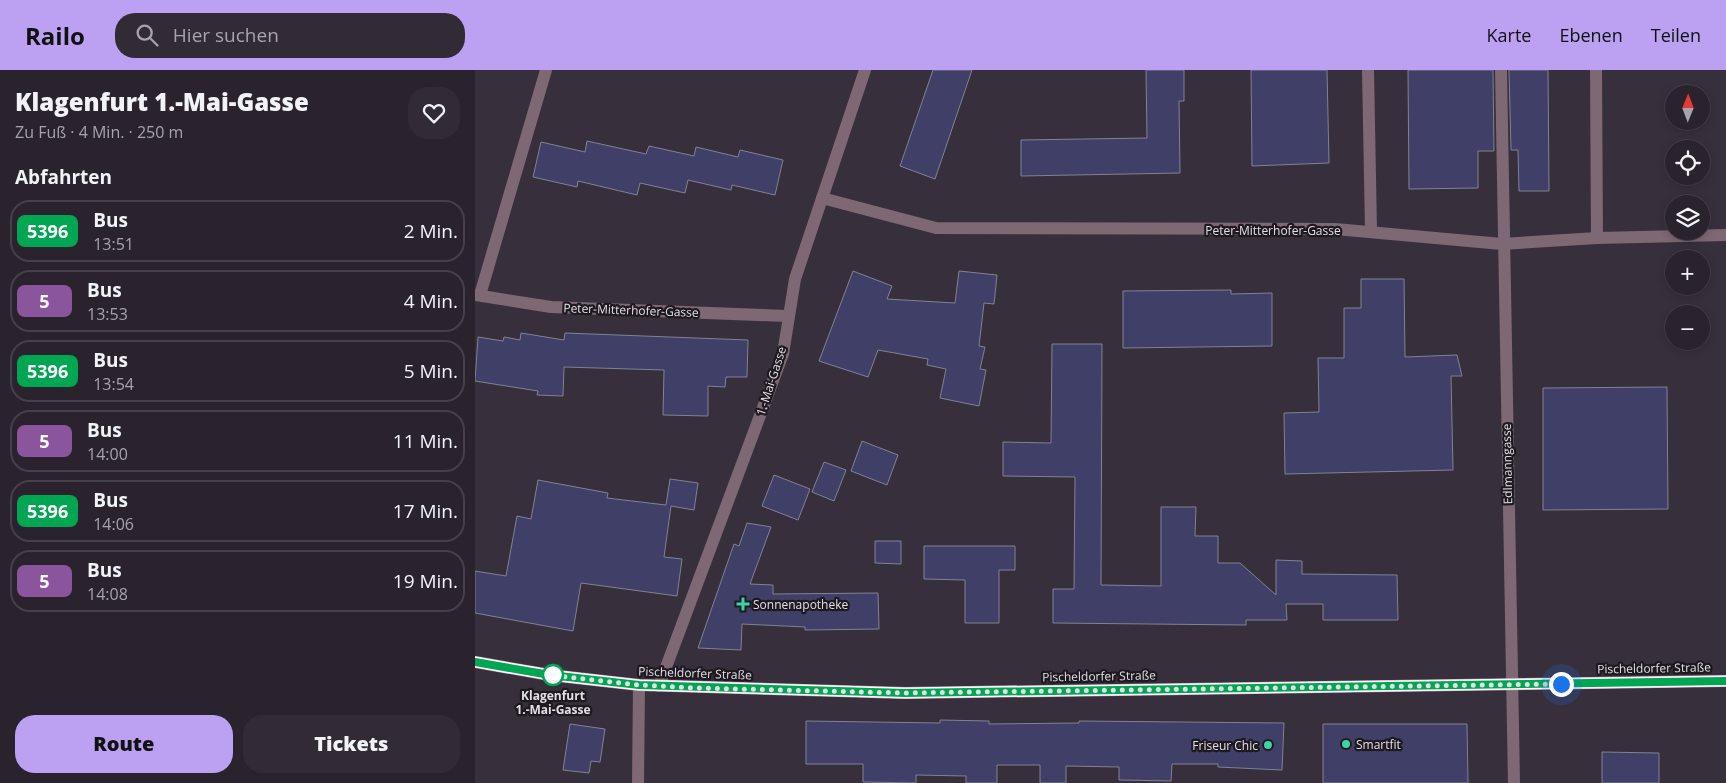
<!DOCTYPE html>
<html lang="de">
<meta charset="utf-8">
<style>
:root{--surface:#2a232e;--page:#322b36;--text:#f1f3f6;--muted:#a5a4aa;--line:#46404a;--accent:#bca0f2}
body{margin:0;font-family:"Open Sans",sans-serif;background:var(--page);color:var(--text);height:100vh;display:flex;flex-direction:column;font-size:19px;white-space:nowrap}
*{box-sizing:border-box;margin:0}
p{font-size:16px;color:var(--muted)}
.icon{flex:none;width:28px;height:28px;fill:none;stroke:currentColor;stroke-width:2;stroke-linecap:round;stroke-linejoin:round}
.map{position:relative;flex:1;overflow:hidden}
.details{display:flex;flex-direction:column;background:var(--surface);width:475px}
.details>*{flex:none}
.badge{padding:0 10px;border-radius:8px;font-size:18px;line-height:32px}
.needle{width:32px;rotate:1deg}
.buttons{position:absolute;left:1190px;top:15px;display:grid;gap:10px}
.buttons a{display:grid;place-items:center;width:45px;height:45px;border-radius:50%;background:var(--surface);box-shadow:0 2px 8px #0003,0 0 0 1px var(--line);font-size:25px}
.you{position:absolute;width:25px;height:25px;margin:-12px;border:4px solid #fff;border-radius:50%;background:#1a73e8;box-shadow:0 0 0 8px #1a73e833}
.map>.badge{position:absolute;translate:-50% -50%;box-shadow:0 0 0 2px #fff}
h2{padding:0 15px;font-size:19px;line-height:45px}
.round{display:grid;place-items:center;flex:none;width:52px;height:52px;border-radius:20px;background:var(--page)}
.summary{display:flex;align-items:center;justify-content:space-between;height:85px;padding:0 15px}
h1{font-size:24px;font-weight:800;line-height:38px}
.cta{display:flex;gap:10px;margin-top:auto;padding:10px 15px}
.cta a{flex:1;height:58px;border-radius:20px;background:var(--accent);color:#111;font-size:20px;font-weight:800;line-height:58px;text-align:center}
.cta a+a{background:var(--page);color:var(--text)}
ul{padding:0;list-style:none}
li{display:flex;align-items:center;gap:15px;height:62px;margin:0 10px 8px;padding:0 5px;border:2px solid var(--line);border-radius:20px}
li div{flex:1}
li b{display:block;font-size:19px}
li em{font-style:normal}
li .badge{min-width:55px;font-weight:700;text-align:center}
header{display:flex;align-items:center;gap:30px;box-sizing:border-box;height:70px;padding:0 25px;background:var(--accent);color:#111}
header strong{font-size:24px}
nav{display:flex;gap:28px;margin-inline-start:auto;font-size:18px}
.search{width:350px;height:45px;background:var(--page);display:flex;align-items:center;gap:12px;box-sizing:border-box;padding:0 18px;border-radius:20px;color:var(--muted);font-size:19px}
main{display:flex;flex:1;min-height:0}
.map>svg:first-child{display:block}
.building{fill:#403f68;stroke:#818294}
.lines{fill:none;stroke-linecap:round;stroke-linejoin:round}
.minor{stroke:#7d6874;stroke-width:12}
.major{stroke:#c59cb5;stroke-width:12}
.line-casing{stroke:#fff;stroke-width:11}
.line{stroke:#00a651;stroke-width:8}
.walk{stroke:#e3dee7;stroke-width:5;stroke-dasharray:0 9}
.poi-dot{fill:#3ad4a5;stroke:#1d191f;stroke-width:2}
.stop-dot{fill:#fff;stroke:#00a651;stroke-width:2.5}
.labels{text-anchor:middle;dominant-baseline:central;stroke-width:4.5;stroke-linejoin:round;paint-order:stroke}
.street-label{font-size:12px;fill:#e3dee7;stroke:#1d191f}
.poi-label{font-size:12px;fill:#e3dee7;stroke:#1d191f;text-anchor:start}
.stop-label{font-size:12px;font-weight:bold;fill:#e3dee7;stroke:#1d191f}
</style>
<header>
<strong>Railo</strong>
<div class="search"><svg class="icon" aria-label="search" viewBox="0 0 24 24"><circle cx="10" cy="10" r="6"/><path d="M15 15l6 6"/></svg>Hier suchen</div>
<nav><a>Karte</a><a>Ebenen</a><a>Teilen</a></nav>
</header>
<main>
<section class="details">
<div class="summary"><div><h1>Klagenfurt 1.-Mai-Gasse</h1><p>Zu Fuß · 4 Min. · 250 m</p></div><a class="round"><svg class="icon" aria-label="heart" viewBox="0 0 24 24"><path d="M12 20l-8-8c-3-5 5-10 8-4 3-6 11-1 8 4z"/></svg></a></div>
<h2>Abfahrten</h2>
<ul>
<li><span class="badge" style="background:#00a651;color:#fff">5396</span><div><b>Bus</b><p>13:51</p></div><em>2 Min.</em></li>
<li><span class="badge" style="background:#8b559d;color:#fff">5</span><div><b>Bus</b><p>13:53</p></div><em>4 Min.</em></li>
<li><span class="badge" style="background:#00a651;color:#fff">5396</span><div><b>Bus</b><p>13:54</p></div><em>5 Min.</em></li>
<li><span class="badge" style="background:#8b559d;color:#fff">5</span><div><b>Bus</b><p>14:00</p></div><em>11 Min.</em></li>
<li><span class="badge" style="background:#00a651;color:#fff">5396</span><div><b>Bus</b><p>14:06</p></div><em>17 Min.</em></li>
<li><span class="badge" style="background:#8b559d;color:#fff">5</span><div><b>Bus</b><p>14:08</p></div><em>19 Min.</em></li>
</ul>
<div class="cta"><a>Route</a><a>Tickets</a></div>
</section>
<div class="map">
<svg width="1251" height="713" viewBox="0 0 1251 713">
<rect width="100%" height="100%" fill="#382f3d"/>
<!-- building -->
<g class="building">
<polygon points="458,0 497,0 460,109 425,96"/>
<polygon points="671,0 709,0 709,31 704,31 705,103 546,106 546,70 672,68"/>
<polygon points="776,0 852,0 854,93 777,96"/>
<polygon points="933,0 1018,0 1019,81 1003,81 1003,118 934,119"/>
<polygon points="1034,0 1073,0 1074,121 1044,121 1043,80 1036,80"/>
<polygon points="112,71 171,84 174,76 219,86 221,77 263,87 265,80 308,90 300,125 257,115 256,120 213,110 210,123 165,113 162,125 103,111 102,117 58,107 66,72 110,82"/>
<polygon points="378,201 417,216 412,229 480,233 484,201 522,205 519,234 509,233 504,276 510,277 505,299 511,300 504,336 465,328 471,299 452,295 453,289 403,280 393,307 344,291"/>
<polygon points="886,209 929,209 930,287 982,285 987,306 976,306 978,400 810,404 809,343 844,342 843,288 869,288 869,238 886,238"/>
<polygon points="756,220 756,224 797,223 797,276 648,278 648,221"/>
<polygon points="46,263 89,270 90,263 273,270 272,307 251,307 250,317 233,316 233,346 188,345 189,300 89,297 88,326 62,325 63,321 0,311 3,267 28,271 29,267 45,270"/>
<polygon points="577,274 627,274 626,515 686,516 686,437 721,437 720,466 743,466 743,493 765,493 801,525 801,490 827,491 827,504 922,505 923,550 848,550 848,534 811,534 812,550 771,550 771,555 578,553 578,519 599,519 600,407 528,406 528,372 576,373"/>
<polygon points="1192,317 1193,439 1068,440 1068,318"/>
<polygon points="387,371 423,385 412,415 376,401"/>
<polygon points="349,392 371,400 359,431 337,422"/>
<polygon points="299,405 335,419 323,450 287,436"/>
<polygon points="195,409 223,413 219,440 196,436 189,487 207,489 202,526 106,513 98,561 0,543 0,501 31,506 42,446 56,449 63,410 133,423 132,428 191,435"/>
<polygon points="272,453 296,457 275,514 298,515 298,524 403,523 404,559 330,560 330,557 267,554 266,580 223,578 259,474 264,476"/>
<polygon points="400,471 426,471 426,494 400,493"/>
<polygon points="449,476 540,476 540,500 524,500 524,553 490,553 490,510 449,509"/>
<polygon points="465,650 514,651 514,654 604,653 604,651 809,653 807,700 743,697 743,694 697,694 696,711 644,710 644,697 591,696 591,713 565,713 565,695 522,695 522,713 491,713 491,706 441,705 441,713 388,712 388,694 331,694 331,651 465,653"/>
<polygon points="95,654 130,659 125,692 116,691 114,703 88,700"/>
<polygon points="848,654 992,654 993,713 848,713"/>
<polygon points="1127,682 1184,683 1184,713 1127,713"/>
</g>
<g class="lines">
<!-- minor -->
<g class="minor">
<polyline points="893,0 896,161"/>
<polyline points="1026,0 1039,713"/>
<polyline points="1121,0 1122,168"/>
<polyline points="347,128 461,158 860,159 1027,174 1122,168 1251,165"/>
<polyline points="0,225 76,237 312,246"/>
<polyline points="5,225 71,0"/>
<polyline points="184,616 308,284 320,209 390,0"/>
<polyline points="163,713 164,615"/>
</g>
<!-- major -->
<polyline class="major" points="0,592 75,605 164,615 430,623 1251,611"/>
</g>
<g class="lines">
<!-- line casing -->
<g class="line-casing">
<polyline id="line" points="0,592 75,605 164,615 430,623 1251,611"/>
</g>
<!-- line -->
<use href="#line" class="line"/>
<!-- walk -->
<polyline class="walk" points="78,605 75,605 164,615 222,618 430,623 1086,614"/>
</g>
<!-- markers -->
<g class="poi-dot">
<path d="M265.5 526.5h5v5h5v5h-5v5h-5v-5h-5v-5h5z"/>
<circle cx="871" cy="674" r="5"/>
<circle cx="793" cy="675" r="5"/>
</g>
<circle class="stop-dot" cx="78" cy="605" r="10"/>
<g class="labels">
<!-- street labels -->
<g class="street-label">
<text x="798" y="160">Peter-Mitterhofer-Gasse</text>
<text transform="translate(156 240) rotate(2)">Peter-Mitterhofer-Gasse</text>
<text transform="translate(296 311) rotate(-72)">1.-Mai-Gasse</text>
<text transform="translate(1032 394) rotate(-91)">Edlmanngasse</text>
<text transform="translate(1179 598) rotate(-1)">Pischeldorfer Straße</text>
<text transform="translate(220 603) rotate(2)">Pischeldorfer Straße</text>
<text transform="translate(624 606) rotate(-1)">Pischeldorfer Straße</text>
</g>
<!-- poi labels -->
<g class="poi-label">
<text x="278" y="534">Sonnenapotheke</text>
<text x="881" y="674">Smartfit</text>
<text x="783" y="675" text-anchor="end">Friseur Chic</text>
</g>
<!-- stop labels -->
<g class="stop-label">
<text x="78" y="625">Klagenfurt<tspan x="78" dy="14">1.-Mai-Gasse</tspan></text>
</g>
</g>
</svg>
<div class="buttons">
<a><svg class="needle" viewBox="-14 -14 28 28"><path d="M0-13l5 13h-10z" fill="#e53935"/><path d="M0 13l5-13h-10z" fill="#a5a4aa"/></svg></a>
<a><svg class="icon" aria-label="locate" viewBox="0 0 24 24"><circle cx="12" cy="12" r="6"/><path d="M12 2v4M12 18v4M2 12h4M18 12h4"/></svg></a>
<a><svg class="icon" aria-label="layers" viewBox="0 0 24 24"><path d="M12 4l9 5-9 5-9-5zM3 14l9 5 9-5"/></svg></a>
<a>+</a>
<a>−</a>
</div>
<div class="you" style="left:1086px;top:614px"></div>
</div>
</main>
